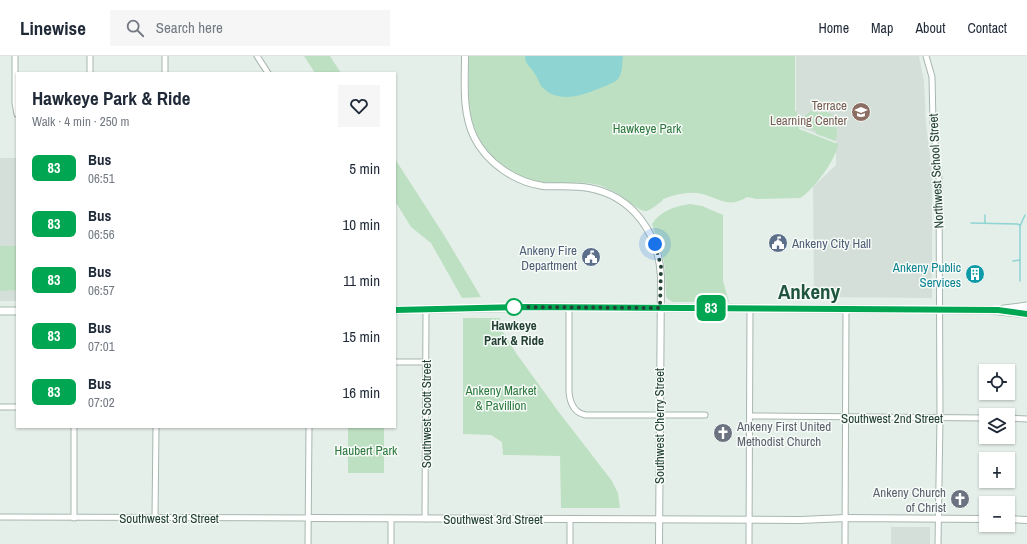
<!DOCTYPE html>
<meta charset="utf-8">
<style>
:root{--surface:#fff;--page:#f6f6f7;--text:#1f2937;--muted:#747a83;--line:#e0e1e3}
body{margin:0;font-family:"Archivo Narrow",sans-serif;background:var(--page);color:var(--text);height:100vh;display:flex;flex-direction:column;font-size:15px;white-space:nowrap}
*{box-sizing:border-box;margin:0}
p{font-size:13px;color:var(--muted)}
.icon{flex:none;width:22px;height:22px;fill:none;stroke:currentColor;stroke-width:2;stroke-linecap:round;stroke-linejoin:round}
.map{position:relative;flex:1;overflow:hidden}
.side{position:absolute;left:16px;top:16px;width:380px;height:356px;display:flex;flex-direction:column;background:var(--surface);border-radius:0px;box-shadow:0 1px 3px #0004}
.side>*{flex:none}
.badge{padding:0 8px;border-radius:6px;font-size:14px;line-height:26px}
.buttons{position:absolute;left:979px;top:308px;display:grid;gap:8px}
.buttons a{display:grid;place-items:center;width:36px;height:36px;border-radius:0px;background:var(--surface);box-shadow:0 1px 3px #0004;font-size:20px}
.you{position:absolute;width:20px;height:20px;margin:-10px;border:3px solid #fff;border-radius:50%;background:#1a73e8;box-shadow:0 0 0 6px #1a73e833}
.map>.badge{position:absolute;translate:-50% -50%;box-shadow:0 0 0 2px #fff}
.round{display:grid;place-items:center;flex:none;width:42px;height:42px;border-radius:0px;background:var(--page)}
.overview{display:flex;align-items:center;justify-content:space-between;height:68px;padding:0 16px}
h1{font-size:19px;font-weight:800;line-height:30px}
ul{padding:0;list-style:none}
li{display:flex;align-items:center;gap:12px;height:56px;padding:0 16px}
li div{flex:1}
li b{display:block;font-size:15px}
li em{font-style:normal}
li .badge{min-width:44px;font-weight:700;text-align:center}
header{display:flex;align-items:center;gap:24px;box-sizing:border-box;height:56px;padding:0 20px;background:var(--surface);border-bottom:1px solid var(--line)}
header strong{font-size:19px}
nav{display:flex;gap:22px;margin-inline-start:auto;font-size:14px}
.search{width:280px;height:36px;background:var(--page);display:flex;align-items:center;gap:10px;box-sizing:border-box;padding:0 14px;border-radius:0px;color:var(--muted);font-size:15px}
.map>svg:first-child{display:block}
.built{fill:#d3dfd8}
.green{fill:#bee0c2}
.water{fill:#8dd4d3}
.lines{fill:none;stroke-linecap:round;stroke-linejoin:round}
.stream{stroke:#8dd4d3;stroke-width:1.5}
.minor-casing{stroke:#a7b7af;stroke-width:7}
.tertiary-casing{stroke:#a7b7af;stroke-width:8}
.secondary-casing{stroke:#a3bbaf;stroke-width:9}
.minor{stroke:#fff;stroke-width:5}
.tertiary{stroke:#fff;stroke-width:6}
.secondary{stroke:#fff;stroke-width:7}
.line-casing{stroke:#fff;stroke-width:9}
.line{stroke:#00a651;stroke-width:6}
.walk{stroke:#244135;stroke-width:4;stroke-dasharray:0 7.2}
.stop-dot{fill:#fff;stroke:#00a651;stroke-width:2}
.labels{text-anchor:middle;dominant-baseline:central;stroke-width:3;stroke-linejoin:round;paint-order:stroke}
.education-label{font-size:13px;fill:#785e54;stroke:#f6fbf8;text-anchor:end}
.park-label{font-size:13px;fill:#2d793e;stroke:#f6fbf8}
.street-label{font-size:13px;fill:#244135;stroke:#f6fbf8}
.service-label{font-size:13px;fill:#4e5e75;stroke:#f6fbf8;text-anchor:start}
.culture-label{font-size:13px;fill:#0d838f;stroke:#f6fbf8;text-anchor:end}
.stop-label{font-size:13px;font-weight:bold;fill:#244135;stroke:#f6fbf8}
.worship-label{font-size:13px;fill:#5b616d;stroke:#f6fbf8;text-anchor:start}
.town-label{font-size:21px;font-weight:bold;fill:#1f543f;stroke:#f6fbf8}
</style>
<header>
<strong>Linewise</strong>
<div class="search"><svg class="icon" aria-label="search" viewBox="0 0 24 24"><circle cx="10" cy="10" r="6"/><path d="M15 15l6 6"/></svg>Search here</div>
<nav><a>Home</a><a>Map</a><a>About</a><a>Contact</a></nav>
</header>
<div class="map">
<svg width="1027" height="488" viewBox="0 0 1027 488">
<rect width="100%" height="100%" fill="#e5efe9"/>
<!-- built -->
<g class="built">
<polygon points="796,0 919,0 924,25 926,68 932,116 932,242 814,241 813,131 836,109 836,85 796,70"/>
<rect x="0" y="102" width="17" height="143"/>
<rect x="891" y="471" width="39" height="17"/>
</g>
<!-- green -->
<g class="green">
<polygon points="304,0 330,0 341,17 315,17"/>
<path d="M469,0h326v54l4,7v12l39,15c0,13 -26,48 -38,54l-43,1 -10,-2c-21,13 -29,-1 -50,-4 -12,-1 -23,2 -34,6l-1,2c-4,3 -10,8 -15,10 -8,1 -22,-13 -29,-17 -6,-3 -13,-7 -19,-9 -19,-5 -38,0 -58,-3 -35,-6 -66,-35 -71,-71 -3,-18 -1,-37 -1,-55z"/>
<polygon points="812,54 819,57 825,55 836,61 837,81 835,85 816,78 816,75 805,71 805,60"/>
<polygon points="395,103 444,179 481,241 462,242 431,187 411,171 395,145"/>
<path d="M690,148l12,2 21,9v66l6,21h-57l-6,-5 -1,-28 -2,-12 -11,-33c8,-13 23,-18 38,-20z"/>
<polygon points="0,190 17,190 16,234 0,235"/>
<polygon points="463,262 500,262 500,271 516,297 558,355 612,425 618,437 620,452 561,452 560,400 503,399 502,386 491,379 463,378"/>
<rect x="348" y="371" width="36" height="46"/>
</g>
<!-- water -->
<path class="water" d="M525,0h98c-1,7 0,18 -6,24 -5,4 -13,6 -19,9 -18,7 -39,14 -55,-1 -4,-4 -5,-10 -8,-14 -4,-7 -10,-9 -10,-18z"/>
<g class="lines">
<!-- stream -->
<g class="stream">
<polyline points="971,167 1017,168 1020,169 1020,225"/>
<polyline points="985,167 985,159"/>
<polyline points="1020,170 1025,159"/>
<polyline points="1013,205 1020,204"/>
</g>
<!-- minor casing -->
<g class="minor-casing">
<g id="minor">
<polyline points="15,0 15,47 17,58"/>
<polyline points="90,0 90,17"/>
<polyline points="257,0 268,17"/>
<polyline points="926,0 932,21 933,67 939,123 940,362 938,488"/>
<polyline points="165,17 165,0"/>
<path d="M569,252v84c1,11 5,21 17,23h119"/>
<polyline points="395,306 426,306"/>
<polyline points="0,351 17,351"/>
<polyline points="750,360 986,362"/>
<polyline points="1008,362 1027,363"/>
<polyline points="0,461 308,462"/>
<polyline points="74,462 74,371"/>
<polyline points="155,462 156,371"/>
<polyline points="425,463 426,253"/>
<polyline points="308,488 309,371"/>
<polyline points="391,488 391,463"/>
<polyline points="570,488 570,463"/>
<polyline points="749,488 750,252"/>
<polyline points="845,488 846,253"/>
</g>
</g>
<!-- tertiary casing -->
<g class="tertiary-casing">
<g id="tertiary">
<path d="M465,0c0,27 -3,56 9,81 13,26 41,45 69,49 16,1 31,-1 46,2 44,8 70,46 72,89l-2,267"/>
<polyline points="308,462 800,464 846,462 986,463"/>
<polyline points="1008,463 1027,464"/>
</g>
</g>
<!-- secondary casing -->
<g class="secondary-casing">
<g id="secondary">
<polyline points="1004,253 1027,250"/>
<polyline points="395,254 538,251 990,254 1027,258"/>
<polyline points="0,255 17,255"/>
</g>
</g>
<!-- minor -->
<use href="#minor" class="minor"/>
<!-- tertiary -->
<use href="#tertiary" class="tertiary"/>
<!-- secondary -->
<use href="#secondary" class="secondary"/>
</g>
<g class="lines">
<!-- line casing -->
<g class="line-casing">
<polyline id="line" points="395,254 526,251 846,253 998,254 1027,258"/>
</g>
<!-- line -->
<use href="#line" class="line"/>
<!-- walk -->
<polyline class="walk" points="514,251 660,252 661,210 655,188"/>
</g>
<!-- icons -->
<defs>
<g id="school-disc" transform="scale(1)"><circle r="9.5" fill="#8d6e63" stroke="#f6fbf8"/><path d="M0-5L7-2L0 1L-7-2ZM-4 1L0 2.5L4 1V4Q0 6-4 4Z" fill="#fff"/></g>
<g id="civic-disc" transform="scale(1)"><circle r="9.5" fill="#5c6f8a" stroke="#f6fbf8"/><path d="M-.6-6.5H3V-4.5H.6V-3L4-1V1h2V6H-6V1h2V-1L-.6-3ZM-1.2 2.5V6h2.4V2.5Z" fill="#fff"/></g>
<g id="building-disc" transform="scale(1)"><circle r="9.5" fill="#0f9aa8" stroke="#f6fbf8"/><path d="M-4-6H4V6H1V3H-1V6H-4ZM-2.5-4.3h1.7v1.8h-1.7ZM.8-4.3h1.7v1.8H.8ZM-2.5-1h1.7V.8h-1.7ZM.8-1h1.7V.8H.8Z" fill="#fff"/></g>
<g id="church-disc" transform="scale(1)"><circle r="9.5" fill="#6b7280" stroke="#f6fbf8"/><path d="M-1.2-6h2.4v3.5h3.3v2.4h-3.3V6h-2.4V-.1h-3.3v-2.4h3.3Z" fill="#fff"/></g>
</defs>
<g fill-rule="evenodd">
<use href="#school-disc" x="861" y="56"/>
<use href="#civic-disc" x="778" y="187"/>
<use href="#civic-disc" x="591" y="201"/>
<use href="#building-disc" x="975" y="218"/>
<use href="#church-disc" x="723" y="377"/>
<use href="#church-disc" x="960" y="443"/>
</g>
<!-- markers -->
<circle class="stop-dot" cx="514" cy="251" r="8"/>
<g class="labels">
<!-- education labels -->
<g class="education-label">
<text x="847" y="49">Terrace<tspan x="847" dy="15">Learning Center</tspan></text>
</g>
<!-- park labels -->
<g class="park-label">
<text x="647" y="72">Hawkeye Park</text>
<text x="501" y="334">Ankeny Market<tspan x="501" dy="15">&amp; Pavillion</tspan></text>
<text x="366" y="394">Haubert Park</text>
</g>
<!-- street labels -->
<g class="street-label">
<text transform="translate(936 115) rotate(-93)">Northwest School Street</text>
<text transform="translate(426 358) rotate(-90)">Southwest Scott Street</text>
<text x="892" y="362">Southwest 2nd Street</text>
<text transform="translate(659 370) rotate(-90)">Southwest Cherry Street</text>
<text x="169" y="462">Southwest 3rd Street</text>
<text x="493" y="463">Southwest 3rd Street</text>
</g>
<!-- service labels -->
<g class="service-label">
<text x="792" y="187">Ankeny City Hall</text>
<text x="577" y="194" text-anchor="end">Ankeny Fire<tspan x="577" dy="15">Department</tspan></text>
</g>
<!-- culture labels -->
<g class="culture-label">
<text x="961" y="211">Ankeny Public<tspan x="961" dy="15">Services</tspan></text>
</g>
<!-- stop labels -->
<g class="stop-label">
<text x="514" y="269">Hawkeye<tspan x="514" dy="15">Park &amp; Ride</tspan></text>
</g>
<!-- worship labels -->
<g class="worship-label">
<text x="737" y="370">Ankeny First United<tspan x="737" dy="15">Methodist Church</tspan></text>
<text x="946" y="436" text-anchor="end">Ankeny Church<tspan x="946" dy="15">of Christ</tspan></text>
</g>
<!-- town labels -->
<g class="town-label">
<text x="809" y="235">Ankeny</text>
</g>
</g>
</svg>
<div class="buttons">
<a><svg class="icon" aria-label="locate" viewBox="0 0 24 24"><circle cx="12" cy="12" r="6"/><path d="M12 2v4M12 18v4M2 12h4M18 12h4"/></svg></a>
<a><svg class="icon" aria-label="layers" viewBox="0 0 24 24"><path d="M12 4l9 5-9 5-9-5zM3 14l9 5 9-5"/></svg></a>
<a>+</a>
<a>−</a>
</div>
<div class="you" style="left:655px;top:188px"></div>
<b class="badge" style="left:711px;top:252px;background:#00a651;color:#fff">83</b>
<section class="side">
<div class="overview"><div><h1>Hawkeye Park &amp; Ride</h1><p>Walk · 4 min · 250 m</p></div><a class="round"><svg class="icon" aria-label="heart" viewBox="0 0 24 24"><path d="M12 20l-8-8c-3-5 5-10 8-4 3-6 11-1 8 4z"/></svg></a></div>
<ul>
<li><span class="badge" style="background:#00a651;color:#fff">83</span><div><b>Bus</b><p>06:51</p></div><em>5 min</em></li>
<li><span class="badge" style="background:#00a651;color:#fff">83</span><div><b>Bus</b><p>06:56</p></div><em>10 min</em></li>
<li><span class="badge" style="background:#00a651;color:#fff">83</span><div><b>Bus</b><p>06:57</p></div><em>11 min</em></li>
<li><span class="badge" style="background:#00a651;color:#fff">83</span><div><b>Bus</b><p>07:01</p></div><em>15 min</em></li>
<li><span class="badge" style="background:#00a651;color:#fff">83</span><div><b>Bus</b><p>07:02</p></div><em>16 min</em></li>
</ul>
</section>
</div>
